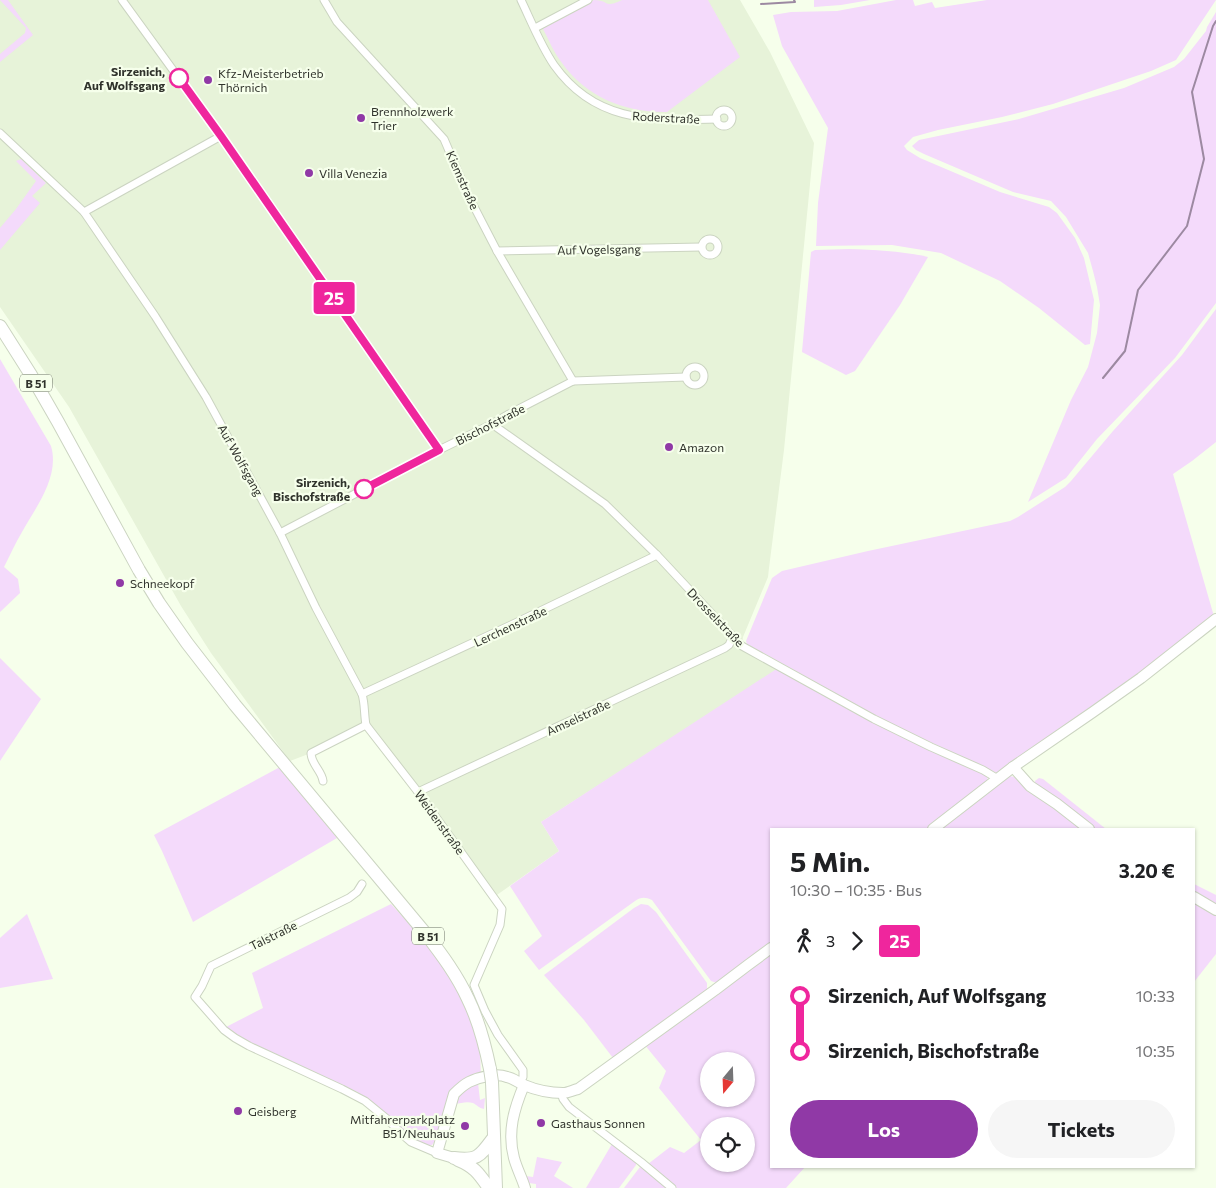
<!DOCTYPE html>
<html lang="de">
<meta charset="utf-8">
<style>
:root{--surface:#fff;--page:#f6f6f6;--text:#202124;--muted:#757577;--accent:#9039a6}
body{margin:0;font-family:Commissioner,sans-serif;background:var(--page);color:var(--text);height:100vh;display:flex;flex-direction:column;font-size:19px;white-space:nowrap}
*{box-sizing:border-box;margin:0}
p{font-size:16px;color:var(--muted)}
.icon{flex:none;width:28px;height:28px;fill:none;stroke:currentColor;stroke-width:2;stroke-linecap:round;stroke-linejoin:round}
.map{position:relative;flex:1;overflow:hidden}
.side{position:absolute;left:770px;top:828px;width:425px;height:340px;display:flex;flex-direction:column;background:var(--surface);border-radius:0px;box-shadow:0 1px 4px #0004}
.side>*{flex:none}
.badge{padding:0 10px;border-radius:4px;font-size:18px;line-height:32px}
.needle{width:32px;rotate:199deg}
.controls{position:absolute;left:700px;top:1052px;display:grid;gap:10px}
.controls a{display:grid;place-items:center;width:55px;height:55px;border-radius:50%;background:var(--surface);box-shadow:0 1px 4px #0004;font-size:25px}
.map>.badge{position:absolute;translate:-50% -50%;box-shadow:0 0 0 2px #fff}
.legs{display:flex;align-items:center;gap:8px;height:55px;padding:0 20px;font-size:16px}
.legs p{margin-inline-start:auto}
.overview{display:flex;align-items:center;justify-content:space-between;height:85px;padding:0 20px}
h1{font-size:28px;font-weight:700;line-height:38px}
.cta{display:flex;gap:10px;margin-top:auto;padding:10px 20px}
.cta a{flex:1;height:58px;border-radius:30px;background:var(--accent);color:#fff;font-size:20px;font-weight:700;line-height:58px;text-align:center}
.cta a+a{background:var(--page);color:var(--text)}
ul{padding:0 20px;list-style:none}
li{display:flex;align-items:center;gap:18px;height:55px;font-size:19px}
li i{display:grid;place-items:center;width:8px;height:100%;margin:0 6px;background:currentColor}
li i::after{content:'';width:12px;height:12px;margin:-6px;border:4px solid;border-radius:50%;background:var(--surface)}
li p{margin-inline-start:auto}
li:first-child i{background:linear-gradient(#0000 50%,currentColor 0)}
li:last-child i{background:linear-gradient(currentColor 50%,#0000 0)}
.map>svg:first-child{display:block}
.built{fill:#e7f3d9}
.green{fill:#f4dafb;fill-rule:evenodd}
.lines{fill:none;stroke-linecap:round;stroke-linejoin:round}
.stream{stroke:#9c89a1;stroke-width:2}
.street-casing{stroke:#cbd4c1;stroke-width:9}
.secondary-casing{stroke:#cbd4c1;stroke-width:12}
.highway-casing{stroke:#cbd4c1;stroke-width:14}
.street{stroke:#fff;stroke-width:7}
.secondary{stroke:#fff;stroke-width:10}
.highway{stroke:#fff;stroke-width:12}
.highway-bridge-casing{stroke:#cbd4c1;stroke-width:14;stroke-linecap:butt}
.highway-bridge{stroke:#fff;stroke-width:12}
.line-1-casing{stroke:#fff;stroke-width:11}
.line-1{stroke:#ef269d;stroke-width:8}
.stop-1-dot{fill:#fff;stroke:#ef269d;stroke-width:2.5}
.poi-dot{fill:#9039a6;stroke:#f6ffeb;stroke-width:2}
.labels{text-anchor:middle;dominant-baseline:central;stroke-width:4.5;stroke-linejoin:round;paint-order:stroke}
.shield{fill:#f6ffeb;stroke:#6b7065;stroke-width:1}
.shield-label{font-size:11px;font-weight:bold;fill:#30332c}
.stop-label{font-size:12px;font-weight:bold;fill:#30332c;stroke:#f6ffeb;text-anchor:end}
.poi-label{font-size:12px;fill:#30332c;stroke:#f6ffeb;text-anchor:start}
.street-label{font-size:12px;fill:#30332c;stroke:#f6ffeb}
</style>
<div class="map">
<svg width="1216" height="1188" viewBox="0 0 1216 1188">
<rect width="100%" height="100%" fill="#f6ffeb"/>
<!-- built -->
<polygon class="built" points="0,0 740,0 770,52 814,143 784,450 769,568 768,577 743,637 742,646 781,668 541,822 559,851 494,897 366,725 311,753 290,761 211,653 181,606 69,407 0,307"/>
<!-- green -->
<g class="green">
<polygon points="0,0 8,0 33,35 0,62 0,54 25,33 26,28"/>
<path d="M594,0c16,0 9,9 28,0h86l32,57 -73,55c-41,1 -81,-15 -105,-49 -8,-10 -13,-23 -19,-34l1,-3z"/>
<polygon points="814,0 870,0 841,5 814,7"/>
<polygon points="896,0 913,0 915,6 932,2 935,8 987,0 1216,0 1176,60 1151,71 1053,104 1002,117 938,130 913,137 904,146 907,150 920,158 1000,192 1049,207 1057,213 1075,238 1084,258 1094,300 1090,344 1085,345 1039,308 1000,281 941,253 892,245 816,246 818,203 828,128 782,46 773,15 791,12 837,11"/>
<polygon points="1216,12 1216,303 1175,358 1097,439 1066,478 1028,502 1071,400 1088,367 1097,333 1100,305 1097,287 1093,271 1088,253 1066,217 1051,201 1013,192 924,154 916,150 912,146 919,140 1019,119 1124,88 1174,67 1184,59 1206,31 1207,27"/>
<polygon points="21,159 46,183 32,196 40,203 0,250 0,228 16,209 36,181 16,161"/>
<path d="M849,249c27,1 53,2 79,8l-28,48 -45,66 -9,4 -44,-23 9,-100 4,-2z"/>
<polygon points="1216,309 1216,442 1192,461 1173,474 1213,613 1213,616 1162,658 997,773 889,723 747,644 746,641 772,578 782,571 868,551 1010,521 1018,517 1065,487 1071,481 1113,431 1182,355"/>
<path d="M0,359l51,87c9,30 -15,61 -29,86 -7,12 -12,23 -18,35l14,12 2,14 -20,19z"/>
<polygon points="0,658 41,699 0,761"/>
<path d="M778,668l206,106 3,2 1,5 -60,48h-157v115l-54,39 -6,-2 -59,-81c-7,-3 -11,-3 -17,1l-96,69 -15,-19 18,-15 -32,-50 49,-35 -18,-29z"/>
<polygon points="280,767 337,838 193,922 162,851 154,835"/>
<polygon points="1010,776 1014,777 1026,788 1086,829 938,829"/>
<polygon points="1039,778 1043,779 1106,829 1095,829 1063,803 1035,784 1035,781"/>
<polygon points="1194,884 1216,895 1216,904 1194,893"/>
<polygon points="1194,899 1216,910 1216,954 1194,982"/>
<path d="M391,904c32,34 61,69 79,113 3,9 7,19 9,29 2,8 1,18 2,27l-33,28 -13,40 -3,4c-17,3 -41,-27 -53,-37 -7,-6 -14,-11 -22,-16l-114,-53 -17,-12 37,-19 -11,-35z"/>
<polygon points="641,904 648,905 656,912 707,983 707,990 613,1058 584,1020 544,975 634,908"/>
<polygon points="27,914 53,979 0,988 0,938"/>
<path d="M771,952v214h35l-20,22h-109l-29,-24 22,-17 14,6 17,-13 -42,-52 7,-17 -22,-27zM709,1061h37v38h-37zM709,1126h37v38h-37z"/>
<path d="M478,1083l2,17 5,-2 -1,11c-5,-1 -7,-4 -11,-6 -6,-2 -12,0 -18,1 4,-11 12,-17 23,-21z"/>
<polygon points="612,1144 636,1161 636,1165 619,1188 586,1188"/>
<polygon points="537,1157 562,1162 554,1176 573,1188 536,1188 536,1184 529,1183 526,1176 533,1177"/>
<polygon points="642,1166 670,1188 624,1188 640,1167"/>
</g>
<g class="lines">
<!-- stream -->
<g class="stream">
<polyline points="761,4 795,2 794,0"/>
<polyline points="1103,378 1125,351 1138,290 1187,226 1204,159 1192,92 1213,26 1216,21"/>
</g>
<!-- street casing -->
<g class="street-casing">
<g id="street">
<polyline points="122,0 221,136 439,450"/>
<polyline points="324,0 337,22 444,139 468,195 497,251 573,381"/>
<path d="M521,0c10,21 20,46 33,65 42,59 98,55 163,54"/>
<polyline points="535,28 588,0"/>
<circle cx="724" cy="118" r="8"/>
<path d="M0,133l84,79 71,104 51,81 74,136 36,75 46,86c3,10 2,20 4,31"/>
<polyline points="84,212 221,136"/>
<circle cx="710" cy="247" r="8"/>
<polyline points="497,251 701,247"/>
<circle cx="695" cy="376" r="9"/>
<polyline points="492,424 605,504 657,555 742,646 874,719 931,747 983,770 998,779"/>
<polyline points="280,533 439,450 492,424 509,414 573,381 686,377"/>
<polyline points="362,694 511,625 657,555"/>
<path d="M323,781c-1,-10 -12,-17 -12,-28l55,-28 52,67 84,117 -2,16 -26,60 11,26 13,24 25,35v7l-3,6"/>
<polyline points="418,792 725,648 729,645 733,636"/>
<polyline points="362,884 357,892 349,898 211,966 202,986 195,997 224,1030 235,1038 249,1046 342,1089 365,1101 387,1119 403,1135 411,1142 437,1153"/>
<polyline points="561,1093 563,1099 569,1107 641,1162 672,1188"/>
</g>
</g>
<!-- secondary casing -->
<g class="secondary-casing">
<g id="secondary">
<polyline points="1013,767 1030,786 1057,804 1089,829"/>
<polyline points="933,829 1013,767 1093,712 1141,678 1216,619"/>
<polyline points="1194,897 1216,910"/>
<path d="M524,1085c-10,24 -17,47 -10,73 3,11 8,20 11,30"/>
<path d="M454,1158l-17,-5 17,-59c4,-4 9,-9 15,-12 10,-5 27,-9 38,-5 6,1 12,6 17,8 12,5 26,8 39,8 5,0 10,-3 15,-4l137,-99 33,-25 23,-17"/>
</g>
</g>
<!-- highway casing -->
<g class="highway-casing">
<g id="highway">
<path d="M0,326l31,49 27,47 81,148 20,33 28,40 48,62 191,229c16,21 31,41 42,65 11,22 17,46 22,70"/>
<polyline points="492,1082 496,1188"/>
<path d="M454,1158c24,3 26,-2 40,-21"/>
<path d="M458,1160c17,7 21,14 31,28"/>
</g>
</g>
<!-- street -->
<use href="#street" class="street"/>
<!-- secondary -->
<use href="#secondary" class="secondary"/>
<!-- highway -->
<use href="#highway" class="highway"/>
<!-- highway-bridge casing -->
<g class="highway-bridge-casing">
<polyline id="highway-bridge" points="490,1069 492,1082"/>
</g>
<!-- highway-bridge -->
<use href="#highway-bridge" class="highway-bridge"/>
</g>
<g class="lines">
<!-- line-1 casing -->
<g class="line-1-casing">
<polyline id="line-1" points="179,78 221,136 439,450 364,489"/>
</g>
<!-- line-1 -->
<use href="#line-1" class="line-1"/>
</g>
<!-- markers -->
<g class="stop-1-dot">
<circle cx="179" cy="78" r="9"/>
<circle cx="364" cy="489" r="9"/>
</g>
<g class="poi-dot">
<circle cx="208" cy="80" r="5"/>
<circle cx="361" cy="118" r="5"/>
<circle cx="309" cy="173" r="5"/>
<circle cx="669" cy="447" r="5"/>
<circle cx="120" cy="583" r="5"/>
<circle cx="238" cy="1111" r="5"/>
<circle cx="541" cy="1123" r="5"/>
<circle cx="465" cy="1126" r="5"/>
</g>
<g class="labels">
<!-- shield labels -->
<g class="shield">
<rect x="20" y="374.5" width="32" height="17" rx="4"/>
<rect x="412" y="927.5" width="32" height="17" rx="4"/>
</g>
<g class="shield-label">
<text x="36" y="383">B 51</text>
<text x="428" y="936">B 51</text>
</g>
<!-- stop labels -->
<g class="stop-label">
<text x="165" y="71">Sirzenich,<tspan x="165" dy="14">Auf Wolfsgang</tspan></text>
<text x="350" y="482">Sirzenich,<tspan x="350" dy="14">Bischofstraße</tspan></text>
</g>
<!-- poi labels -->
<g class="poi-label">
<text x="218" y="73">Kfz-Meisterbetrieb<tspan x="218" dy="14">Thörnich</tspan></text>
<text x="371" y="111">Brennholzwerk<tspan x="371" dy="14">Trier</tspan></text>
<text x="319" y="173">Villa Venezia</text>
<text x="679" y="447">Amazon</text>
<text x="130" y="583">Schneekopf</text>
<text x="248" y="1111">Geisberg</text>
<text x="455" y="1119" text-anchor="end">Mitfahrerparkplatz<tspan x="455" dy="14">B51/Neuhaus</tspan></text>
<text x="551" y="1123">Gasthaus Sonnen</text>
</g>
<!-- street labels -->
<g class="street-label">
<text transform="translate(666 117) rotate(3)">Roderstraße</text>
<text transform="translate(463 180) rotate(66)">Kiemstraße</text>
<text transform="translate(599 249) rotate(-1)">Auf Vogelsgang</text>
<text transform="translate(490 424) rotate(-27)">Bischofstraße</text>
<text transform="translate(241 460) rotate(61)">Auf Wolfsgang</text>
<text transform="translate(716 617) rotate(46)">Drosselstraße</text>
<text transform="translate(510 626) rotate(-25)">Lerchenstraße</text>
<text transform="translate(578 717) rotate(-25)">Amselstraße</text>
<text transform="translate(440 822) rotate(54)">Weidenstraße</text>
<text transform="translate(273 935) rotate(-26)">Talstraße</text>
</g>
</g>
</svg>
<div class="controls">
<a><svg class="needle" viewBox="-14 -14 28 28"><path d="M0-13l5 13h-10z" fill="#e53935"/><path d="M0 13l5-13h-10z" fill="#757577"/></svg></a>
<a><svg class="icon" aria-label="locate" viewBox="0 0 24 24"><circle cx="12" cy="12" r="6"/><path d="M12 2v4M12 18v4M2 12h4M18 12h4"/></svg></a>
</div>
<b class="badge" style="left:334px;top:298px;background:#ef269d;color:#fff">25</b>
<section class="side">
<div class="overview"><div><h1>5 Min.</h1><p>10:30 – 10:35 · Bus</p></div><b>3.20 €</b></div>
<div class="legs"><svg class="icon" aria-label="walk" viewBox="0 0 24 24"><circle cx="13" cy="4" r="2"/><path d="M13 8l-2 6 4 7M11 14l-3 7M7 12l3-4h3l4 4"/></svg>3<svg class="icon" aria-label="forward" viewBox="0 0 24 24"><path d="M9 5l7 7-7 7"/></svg><b class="badge" style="background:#ef269d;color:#fff">25</b></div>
<ul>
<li><i style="color:#ef269d"></i><b>Sirzenich, Auf Wolfsgang</b><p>10:33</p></li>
<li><i style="color:#ef269d"></i><b>Sirzenich, Bischofstraße</b><p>10:35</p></li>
</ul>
<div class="cta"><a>Los</a><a>Tickets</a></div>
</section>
</div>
